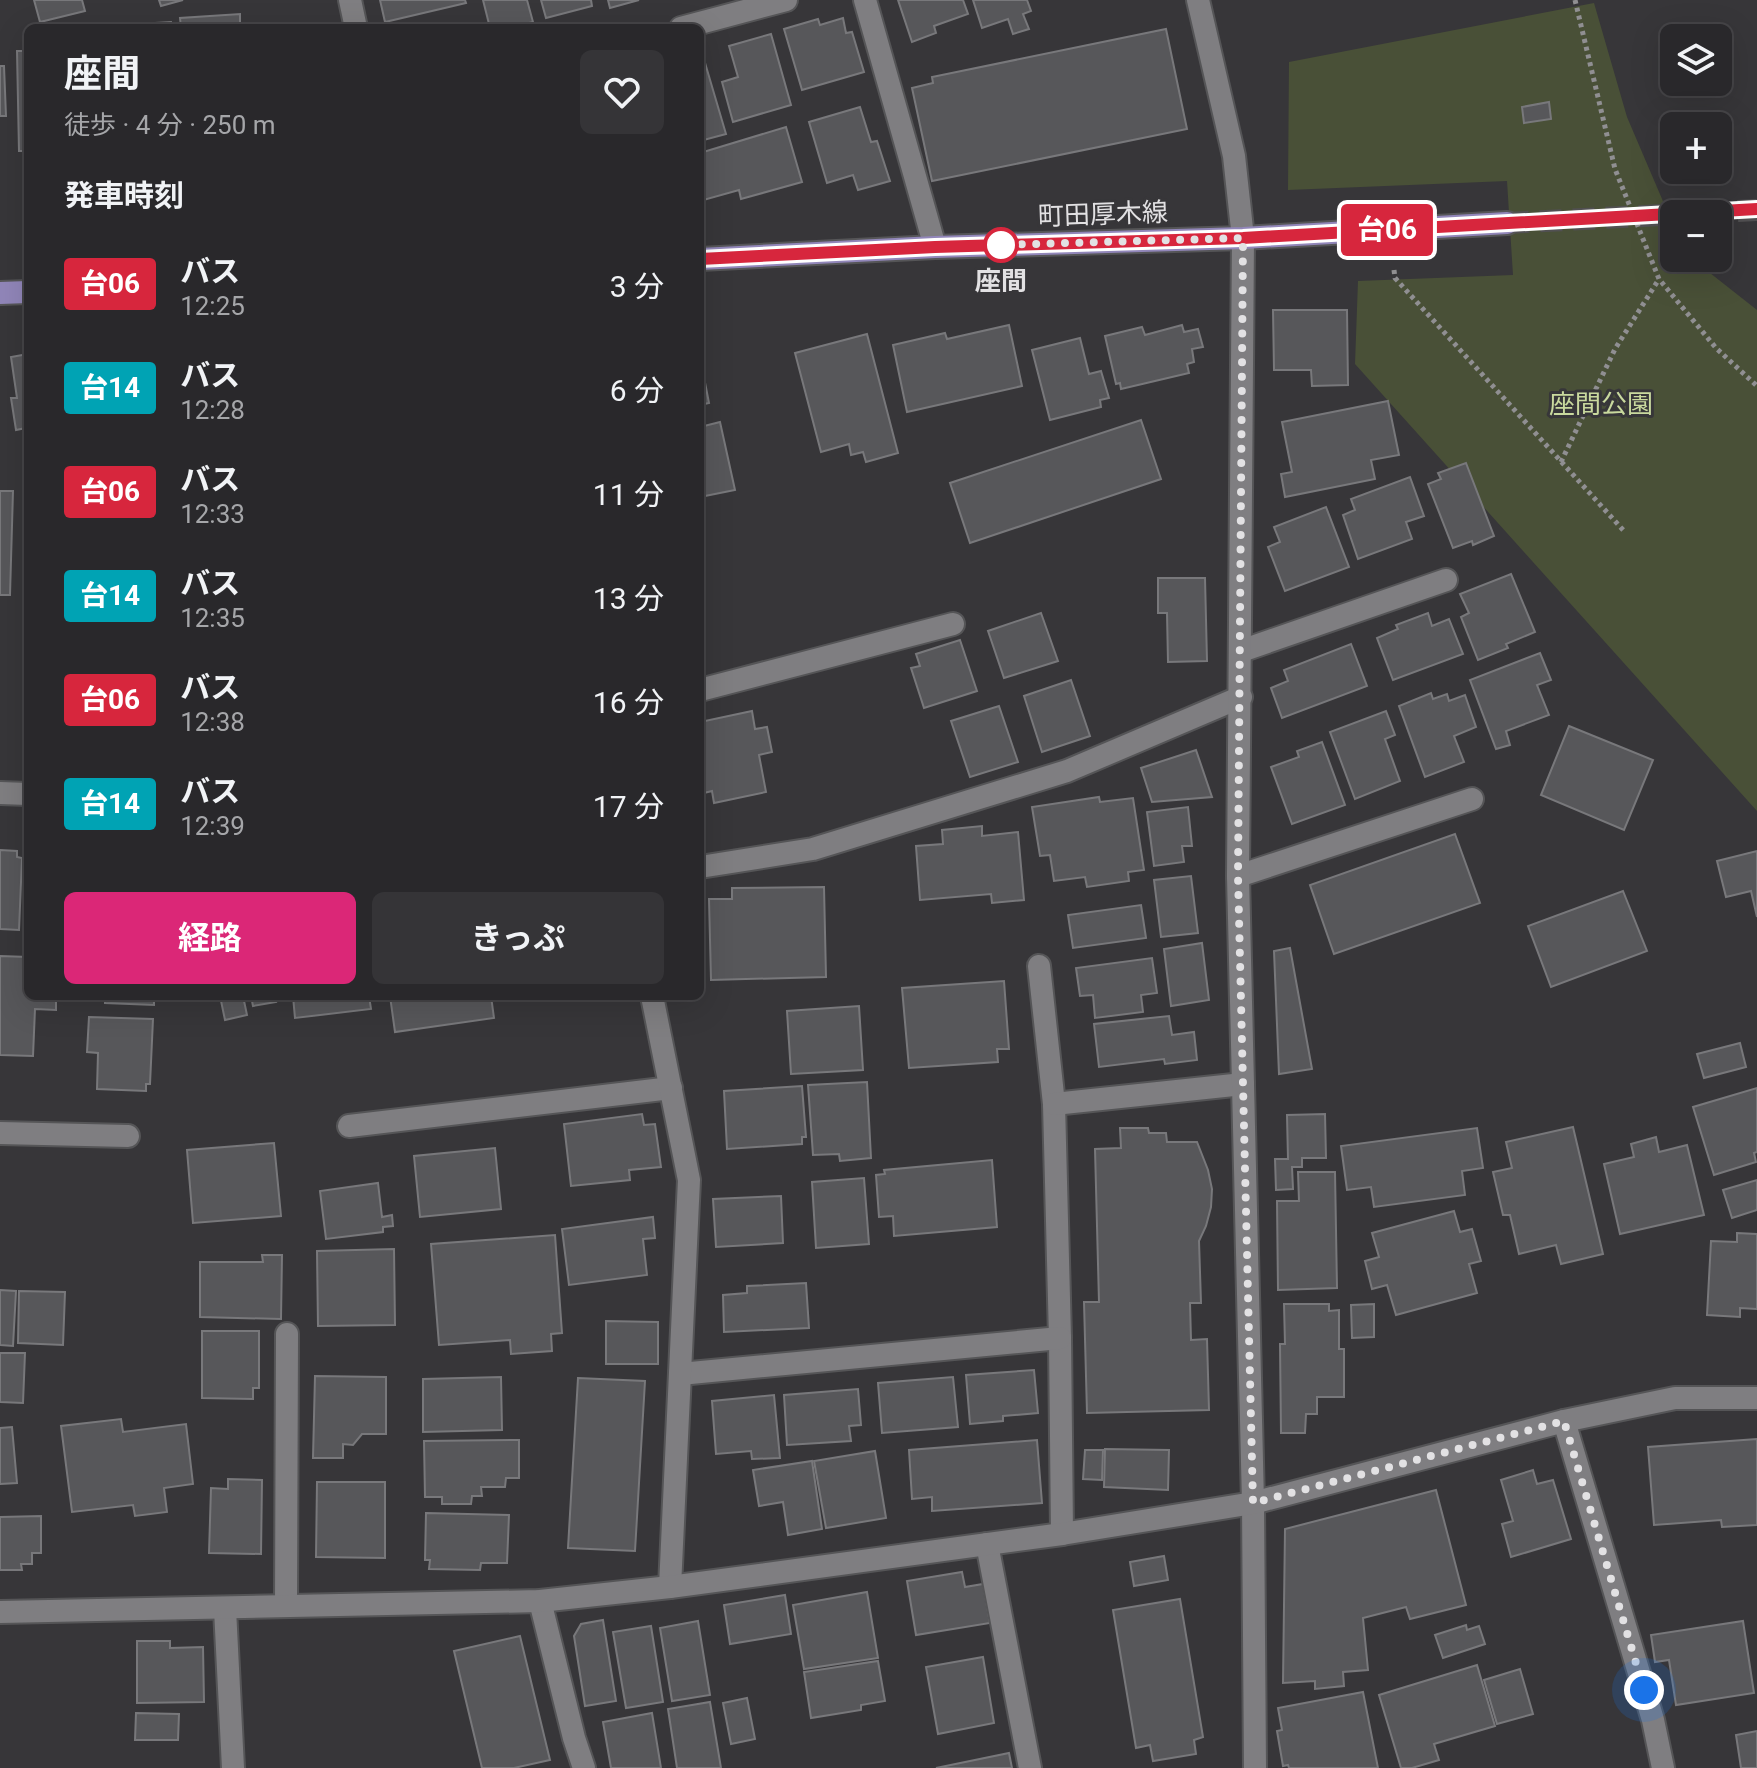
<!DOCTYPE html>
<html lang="ja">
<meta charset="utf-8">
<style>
:root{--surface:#29282b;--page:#353437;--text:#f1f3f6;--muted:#a5a6a9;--line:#454447;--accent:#db2777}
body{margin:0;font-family:Roboto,"Noto Sans JP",sans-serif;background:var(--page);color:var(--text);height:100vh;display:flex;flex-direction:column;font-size:30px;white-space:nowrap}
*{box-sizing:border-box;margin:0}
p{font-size:26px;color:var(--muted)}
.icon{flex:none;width:44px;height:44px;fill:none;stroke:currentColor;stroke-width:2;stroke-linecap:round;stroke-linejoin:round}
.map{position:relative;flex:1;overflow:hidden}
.drawer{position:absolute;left:24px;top:24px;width:680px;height:976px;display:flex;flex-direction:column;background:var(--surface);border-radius:12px;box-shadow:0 8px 32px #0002,0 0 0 2px var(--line)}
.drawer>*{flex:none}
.badge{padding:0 16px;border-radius:6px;font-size:28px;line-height:52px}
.fabs{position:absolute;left:1660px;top:24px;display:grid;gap:16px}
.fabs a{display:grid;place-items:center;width:72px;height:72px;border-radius:12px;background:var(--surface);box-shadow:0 8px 32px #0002,0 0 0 2px var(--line);font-size:40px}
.you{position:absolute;width:40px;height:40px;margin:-20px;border:6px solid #fff;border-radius:50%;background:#1a73e8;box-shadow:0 0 0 12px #1a73e833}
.map>.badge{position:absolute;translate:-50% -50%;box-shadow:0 0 0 4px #fff}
h2{padding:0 40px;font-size:30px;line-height:72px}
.round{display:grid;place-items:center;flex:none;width:84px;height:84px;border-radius:12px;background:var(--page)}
.headline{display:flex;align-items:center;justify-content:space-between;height:136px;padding:0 40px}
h1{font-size:38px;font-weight:700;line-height:60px}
.button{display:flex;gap:16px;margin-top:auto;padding:16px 40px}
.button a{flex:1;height:92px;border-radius:12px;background:var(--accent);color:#fff;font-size:32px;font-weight:700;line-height:92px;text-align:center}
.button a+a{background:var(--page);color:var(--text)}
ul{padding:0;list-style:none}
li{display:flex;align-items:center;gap:24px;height:104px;padding:0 40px}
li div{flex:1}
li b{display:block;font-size:30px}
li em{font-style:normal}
li .badge{min-width:88px;font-weight:700;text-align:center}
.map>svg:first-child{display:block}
.green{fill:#495037}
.building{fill:#57575a;stroke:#78787b;stroke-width:2}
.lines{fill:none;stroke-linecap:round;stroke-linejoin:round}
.primary-tunnel{stroke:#515052;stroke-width:22;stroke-dasharray:22 11;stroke-linecap:butt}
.service-casing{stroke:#555557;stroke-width:26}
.minor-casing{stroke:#555557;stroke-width:26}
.primary-casing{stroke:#555557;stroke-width:26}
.path{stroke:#908f92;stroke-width:5;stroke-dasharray:4 4;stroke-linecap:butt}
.service{stroke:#7f7e81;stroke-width:22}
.minor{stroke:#7f7e81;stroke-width:22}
.primary{stroke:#9186b9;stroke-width:22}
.line-casing{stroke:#fff;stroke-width:18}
.line{stroke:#d7263d;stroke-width:12}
.walk{stroke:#e2e1e3;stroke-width:8;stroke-dasharray:0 14.4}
.stop-dot{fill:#fff;stroke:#d7263d;stroke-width:4}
.labels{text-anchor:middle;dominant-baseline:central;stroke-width:6;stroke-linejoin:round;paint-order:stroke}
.street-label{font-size:26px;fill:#e2e1e3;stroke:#373639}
.stop-label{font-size:26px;font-weight:bold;fill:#e2e1e3;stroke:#373639}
.park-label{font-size:26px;fill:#c9d99e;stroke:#373639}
</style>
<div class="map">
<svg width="1757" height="1768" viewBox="0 0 1757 1768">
<rect width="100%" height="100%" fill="#373639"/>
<!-- green -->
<polygon class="green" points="1594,3 1627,117 1674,227 1674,258 1691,258 1757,310 1757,811 1355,364 1358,281 1513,275 1507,181 1288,190 1289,62"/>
<!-- building -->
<g class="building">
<polygon points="34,0 82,0 85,11 40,22"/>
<polygon points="159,0 183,0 161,6"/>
<polygon points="380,0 465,0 466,3 385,22"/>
<polygon points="483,0 527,0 533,22 509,28 490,28"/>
<polygon points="541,0 591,0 592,6 546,18"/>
<polygon points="608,0 639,0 610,8"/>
<polygon points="898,0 963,0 968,14 934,26 936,33 912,42"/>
<polygon points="973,0 1027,0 1031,11 1023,14 1029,29 1013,34 1008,19 982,28"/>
<polygon points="240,14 240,28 181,28 180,18"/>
<polygon points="843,18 846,33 852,32 864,72 802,90 784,29 818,19 820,25"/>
<polygon points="171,22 172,28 139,28 139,24"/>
<polygon points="1166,29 1187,129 932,181 912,88 933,83 932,77"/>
<polygon points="771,34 791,105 733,122 722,82 738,77 729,46"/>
<polygon points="17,51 28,51 28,151 19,151"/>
<polygon points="703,56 726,134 700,141 700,57"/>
<polygon points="0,66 4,66 6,116 0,116"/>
<polygon points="1549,102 1551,119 1524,123 1522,107"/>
<polygon points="860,107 871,142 877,141 890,181 858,190 853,175 827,183 809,122"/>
<polygon points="786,127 802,182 741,199 739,190 700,201 700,153"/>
<polygon points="1273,310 1347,310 1348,385 1312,386 1311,370 1274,370"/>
<polygon points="1009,325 1022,386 907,412 893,345 945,333 947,339"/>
<polygon points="1182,325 1184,332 1198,329 1203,347 1192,349 1194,362 1187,364 1189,373 1121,389 1120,383 1116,384 1105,336 1142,327 1145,335"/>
<polygon points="867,334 898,453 866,462 863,452 851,455 849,444 821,452 795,353"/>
<polygon points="1080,338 1089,374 1101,371 1109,398 1100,400 1101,407 1050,420 1032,350"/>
<polygon points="28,354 28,437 26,428 16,430 11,398 17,398 11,357"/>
<polygon points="700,357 709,403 700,405"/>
<polygon points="1388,401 1399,455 1371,460 1375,479 1285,497 1281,474 1292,472 1282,422"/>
<polygon points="1141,420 1161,479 970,543 950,483"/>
<polygon points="720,422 735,490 700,497 700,427"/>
<polygon points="1466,463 1494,536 1473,545 1472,541 1453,548 1428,484 1441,479 1438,473"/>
<polygon points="1410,477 1424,516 1406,522 1412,539 1358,559 1343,515 1355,510 1351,499"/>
<polygon points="0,491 13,491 10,595 0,595"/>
<polygon points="1326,507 1349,567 1285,591 1268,547 1280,542 1274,527"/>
<polygon points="1511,574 1535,632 1506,644 1508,648 1478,660 1461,617 1469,613 1460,594"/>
<polygon points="1158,578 1205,578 1207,661 1168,662 1167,613 1158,613"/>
<polygon points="1041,613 1058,661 1004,678 988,631"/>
<polygon points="1428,613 1432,626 1449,619 1463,654 1393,680 1377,638 1398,629 1396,625"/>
<polygon points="960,640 977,691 924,708 911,668 920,666 916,654"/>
<polygon points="1351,644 1367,686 1282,718 1271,688 1288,681 1284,670"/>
<polygon points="1540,653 1551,680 1537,685 1549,715 1506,731 1510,745 1496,749 1470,680"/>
<polygon points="1071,680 1090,736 1042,752 1024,696"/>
<polygon points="1431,693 1433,699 1447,694 1449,701 1465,695 1476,727 1454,736 1464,762 1425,777 1399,706"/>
<polygon points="999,706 1018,762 970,777 951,721"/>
<polygon points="752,711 755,729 767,727 772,752 759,755 766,792 714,803 712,791 700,794 700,722"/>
<polygon points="1386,711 1395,735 1385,739 1400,781 1355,799 1330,732"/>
<polygon points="1569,726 1653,760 1624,830 1541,795"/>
<polygon points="1322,742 1345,805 1292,824 1271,767 1299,757 1297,751"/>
<polygon points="1196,750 1212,797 1152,802 1141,768"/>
<polygon points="1099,797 1100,802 1133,798 1144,870 1128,872 1129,881 1087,887 1085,877 1054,881 1050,855 1040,856 1032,807"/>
<polygon points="1188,807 1192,846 1182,846 1184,862 1154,866 1147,812"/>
<polygon points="982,826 982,836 1018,832 1024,900 992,903 991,894 920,900 916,846 943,844 942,830"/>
<polygon points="1455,834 1480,903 1334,954 1310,885"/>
<polygon points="0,850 17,851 17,857 22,858 19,930 0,929"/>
<polygon points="1757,851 1757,917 1751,891 1726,897 1717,861"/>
<polygon points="1191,876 1198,933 1161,937 1154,880"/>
<polygon points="824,887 826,977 711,980 709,899 732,899 732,888"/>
<polygon points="1623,891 1647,951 1551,987 1528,926"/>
<polygon points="1141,905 1146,938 1073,948 1068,915"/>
<polygon points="1202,943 1209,1000 1171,1006 1164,949"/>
<polygon points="1290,948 1312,1069 1279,1074 1274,951"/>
<polygon points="0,956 28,957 28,996 56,996 56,1010 35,1009 33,1056 0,1055"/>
<polygon points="1152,958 1157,993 1141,995 1143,1012 1095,1018 1093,995 1080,996 1076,968"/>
<polygon points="1004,981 1009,1049 997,1049 998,1062 909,1068 902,988"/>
<polygon points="105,996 154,996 154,1005 105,1003"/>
<polygon points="220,996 243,996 247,1015 225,1020"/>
<polygon points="251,996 274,996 276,1002 253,1006"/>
<polygon points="293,996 369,996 371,1009 295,1018"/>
<polygon points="390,996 491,996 494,1018 395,1032"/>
<polygon points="859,1006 863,1070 791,1074 787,1011"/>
<polygon points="1169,1016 1172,1035 1194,1032 1197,1060 1165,1064 1164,1059 1099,1067 1094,1024"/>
<polygon points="89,1017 153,1019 150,1084 146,1084 146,1091 97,1089 98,1053 87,1052"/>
<polygon points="1740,1043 1746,1067 1704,1078 1697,1054"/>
<polygon points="867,1082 871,1158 840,1161 839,1154 813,1155 808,1085"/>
<polygon points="802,1086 806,1137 802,1137 802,1144 727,1149 724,1091"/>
<polygon points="1757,1088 1757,1152 1754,1153 1756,1162 1714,1175 1693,1107"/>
<polygon points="642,1114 644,1125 655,1124 661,1167 629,1170 630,1180 571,1186 564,1124"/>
<polygon points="1325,1114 1326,1158 1302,1158 1302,1167 1292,1167 1293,1189 1276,1190 1275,1159 1288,1159 1287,1115"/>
<polygon points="1573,1127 1603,1254 1561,1264 1556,1245 1519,1254 1510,1215 1503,1215 1493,1172 1512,1168 1506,1142"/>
<polygon points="1120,1128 1148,1128 1149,1133 1166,1133 1167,1142 1197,1142 1208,1170 1212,1189 1211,1207 1206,1226 1199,1241 1201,1303 1190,1303 1191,1340 1207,1339 1209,1410 1087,1413 1084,1302 1099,1302 1095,1149 1121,1148"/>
<polygon points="1477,1128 1483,1168 1462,1171 1465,1195 1374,1207 1371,1187 1347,1190 1341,1146"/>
<polygon points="1656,1137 1659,1152 1687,1145 1704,1215 1620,1234 1604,1164 1634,1157 1631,1144"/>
<polygon points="274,1143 281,1216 193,1223 187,1150"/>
<polygon points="495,1148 501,1209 420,1217 414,1156"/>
<polygon points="992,1160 997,1227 894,1236 893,1216 879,1217 876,1175 885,1174 884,1170"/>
<polygon points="1298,1172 1335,1172 1337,1288 1278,1290 1277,1201 1299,1201"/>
<polygon points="864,1178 869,1244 816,1248 812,1182"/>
<polygon points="1757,1180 1757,1210 1732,1218 1723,1190"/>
<polygon points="378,1183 382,1217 392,1215 393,1226 383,1227 383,1232 326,1239 320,1191"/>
<polygon points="781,1196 783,1243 716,1247 713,1199"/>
<polygon points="1454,1211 1460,1232 1472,1229 1481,1261 1469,1264 1477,1293 1396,1315 1387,1285 1372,1289 1365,1261 1379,1257 1372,1233"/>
<polygon points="653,1217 655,1238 643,1239 647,1275 569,1285 562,1229"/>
<polygon points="1737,1233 1757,1234 1757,1309 1740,1308 1740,1317 1707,1315 1711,1241 1737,1242"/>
<polygon points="555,1235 562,1333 551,1334 552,1351 511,1354 510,1340 439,1345 431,1244"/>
<polygon points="394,1249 395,1325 318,1326 317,1251"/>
<polygon points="262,1255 282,1255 281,1319 200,1317 200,1262 263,1262"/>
<polygon points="806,1283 809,1328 724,1332 723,1295 747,1293 747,1286"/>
<polygon points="0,1290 16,1291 13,1346 0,1345"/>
<polygon points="19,1291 65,1292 63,1345 18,1343"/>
<polygon points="1284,1304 1329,1304 1329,1311 1339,1310 1339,1349 1344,1349 1344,1397 1317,1397 1317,1414 1306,1414 1305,1433 1281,1433 1280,1344 1285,1344"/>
<polygon points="1374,1304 1374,1337 1352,1338 1351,1305"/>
<polygon points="606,1321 658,1322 658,1364 606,1364"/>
<polygon points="202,1331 259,1331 259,1388 253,1388 253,1399 202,1398"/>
<polygon points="0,1353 25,1353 23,1403 0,1402"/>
<polygon points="1034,1370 1038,1413 1003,1416 1003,1421 970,1424 966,1375"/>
<polygon points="315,1376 386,1377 386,1434 362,1434 353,1445 343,1444 343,1458 313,1458"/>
<polygon points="501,1377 502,1430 423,1432 423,1379"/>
<polygon points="953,1377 958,1427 882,1433 878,1383"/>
<polygon points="578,1378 645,1381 635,1551 568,1548"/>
<polygon points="858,1389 861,1425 849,1426 851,1441 787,1445 784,1395"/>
<polygon points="774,1395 780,1458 752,1459 751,1451 716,1454 712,1401"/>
<polygon points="121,1419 123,1432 186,1424 193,1484 164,1488 167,1512 135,1516 133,1505 72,1512 61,1426"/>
<polygon points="12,1427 17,1483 0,1484 0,1428"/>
<polygon points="1757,1439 1757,1525 1722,1527 1721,1520 1654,1525 1648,1447"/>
<polygon points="519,1440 519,1478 506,1478 505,1487 481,1487 482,1496 472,1496 471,1504 442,1504 442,1497 425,1497 424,1441"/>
<polygon points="1037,1440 1042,1503 932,1511 932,1497 912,1499 909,1450"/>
<polygon points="1105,1449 1169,1450 1168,1490 1104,1487"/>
<polygon points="1085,1450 1103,1450 1102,1480 1083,1479"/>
<polygon points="875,1451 886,1518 826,1528 814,1461"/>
<polygon points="812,1461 822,1529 788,1535 783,1502 759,1506 753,1470"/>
<polygon points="1533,1470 1537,1484 1553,1480 1571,1539 1511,1557 1502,1524 1513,1521 1501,1480"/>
<polygon points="228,1479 262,1480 261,1554 209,1553 211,1488 228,1489"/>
<polygon points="317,1482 385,1482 385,1558 316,1557"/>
<polygon points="1436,1490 1466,1605 1410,1619 1406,1607 1363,1618 1368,1670 1343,1672 1344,1686 1315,1689 1315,1681 1283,1683 1285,1529"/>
<polygon points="426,1513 509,1515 507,1563 481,1563 480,1570 429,1569 430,1560 425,1560"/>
<polygon points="41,1516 41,1553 32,1553 32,1564 21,1564 22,1570 0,1570 0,1517"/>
<polygon points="1164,1556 1168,1580 1134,1586 1130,1562"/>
<polygon points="962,1572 965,1587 983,1584 990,1623 916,1635 907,1581"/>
<polygon points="867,1592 878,1658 804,1669 793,1605"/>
<polygon points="785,1595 791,1634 730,1644 724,1605"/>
<polygon points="1180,1599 1203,1737 1194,1740 1196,1754 1153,1761 1150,1745 1136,1748 1113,1610"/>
<polygon points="603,1620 616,1701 585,1706 574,1636 581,1624"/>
<polygon points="698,1621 710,1695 672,1701 660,1628"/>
<polygon points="1743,1621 1754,1693 1676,1705 1669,1660 1655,1662 1651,1635"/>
<polygon points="1466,1625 1467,1630 1479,1626 1485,1644 1443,1658 1435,1635"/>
<polygon points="651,1626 663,1702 626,1708 613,1632"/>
<polygon points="520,1636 550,1760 514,1768 482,1768 454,1651"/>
<polygon points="137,1641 170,1641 170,1648 203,1647 204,1702 137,1703"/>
<polygon points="983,1657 994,1723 938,1734 926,1667"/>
<polygon points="878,1661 885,1701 861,1705 861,1710 811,1718 804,1672"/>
<polygon points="1477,1665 1495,1726 1434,1744 1439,1760 1412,1768 1401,1768 1379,1695"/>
<polygon points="1520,1669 1533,1714 1497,1724 1484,1680"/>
<polygon points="1363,1692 1378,1768 1289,1768 1288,1765 1283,1766 1277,1731 1282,1730 1278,1708"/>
<polygon points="747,1698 755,1739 731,1744 723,1703"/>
<polygon points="710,1702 721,1768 677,1768 668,1709"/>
<polygon points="136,1713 179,1714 178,1740 135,1740"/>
<polygon points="652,1713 661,1768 611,1768 603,1722"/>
<polygon points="1757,1731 1757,1768 1741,1768 1736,1735"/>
<polygon points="1009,1753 1012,1768 936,1768"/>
</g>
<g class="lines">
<!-- primary-tunnel -->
<polyline class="primary-tunnel" points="1507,223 1757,210"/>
<!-- service casing -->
<g class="service-casing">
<g id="service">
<polyline points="865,0 935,247"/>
<polyline points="681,28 786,0"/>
<polyline points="1241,651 1446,580"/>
<polyline points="700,690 953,624"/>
<polyline points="700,867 813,849 1067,771 1241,697"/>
<polyline points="1238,876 1472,799"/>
<polyline points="1039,966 1054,1104 1060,1338 1062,1534"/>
<polyline points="1054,1104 1243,1084"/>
<polyline points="349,1126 671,1088"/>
<polyline points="680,1374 1060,1338"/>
<polyline points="987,1544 1030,1768"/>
<polyline points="540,1601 574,1738 584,1768"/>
<polyline points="286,1605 287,1334"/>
<polyline points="225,1609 233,1768"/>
</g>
</g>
<!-- minor casing -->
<g class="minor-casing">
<g id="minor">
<polyline points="350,0 356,28"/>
<polyline points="1198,0 1234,156 1243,238 1238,876 1253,1503 1255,1768"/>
<polyline points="0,793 28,794"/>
<polyline points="652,996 689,1180 670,1587"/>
<polyline points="0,1133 128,1136"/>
<polyline points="1564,1421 1653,1720 1663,1768"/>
<polyline points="0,1612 540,1601 670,1587 1062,1534 1253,1503 1564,1421 1675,1398 1757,1398"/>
</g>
</g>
<!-- primary casing -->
<g class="primary-casing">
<g id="primary">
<polyline points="700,259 935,247 1243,238 1507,223"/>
<polyline points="0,293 28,292"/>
</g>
</g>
<!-- path -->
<g class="path">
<polyline points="1575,0 1615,169 1659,279 1716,348 1757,386"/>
<polyline points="1394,270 1395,278 1624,531"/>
<polyline points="1561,462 1615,349 1659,279"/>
</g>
<!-- service -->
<use href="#service" class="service"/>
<!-- minor -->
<use href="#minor" class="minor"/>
<!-- primary -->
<use href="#primary" class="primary"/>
</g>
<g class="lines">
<!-- line casing -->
<g class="line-casing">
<polyline id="line" points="700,259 935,247 1243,238 1757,209"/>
</g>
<!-- line -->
<use href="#line" class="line"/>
<!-- walk -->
<polyline class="walk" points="1001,245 997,245 1243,238 1238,876 1253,1503 1564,1421 1644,1690"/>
</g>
<!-- markers -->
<circle class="stop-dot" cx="1001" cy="245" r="16"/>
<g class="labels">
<!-- street labels -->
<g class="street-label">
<text transform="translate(1103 214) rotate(-2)">町田厚木線</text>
</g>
<!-- stop labels -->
<g class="stop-label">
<text x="1001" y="281">座間</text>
</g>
<!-- park labels -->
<g class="park-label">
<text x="1601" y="404">座間公園</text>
</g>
</g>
</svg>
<div class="fabs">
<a><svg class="icon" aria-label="layers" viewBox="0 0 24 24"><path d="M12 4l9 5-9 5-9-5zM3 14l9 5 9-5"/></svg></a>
<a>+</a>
<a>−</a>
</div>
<div class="you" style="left:1644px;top:1690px"></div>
<b class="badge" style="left:1387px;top:230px;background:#d7263d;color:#fff">台06</b>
<section class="drawer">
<div class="headline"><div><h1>座間</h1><p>徒歩 · 4 分 · 250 m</p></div><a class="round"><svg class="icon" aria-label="heart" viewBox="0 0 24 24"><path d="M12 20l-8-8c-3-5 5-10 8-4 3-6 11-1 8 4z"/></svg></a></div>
<h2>発車時刻</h2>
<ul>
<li><span class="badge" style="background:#d7263d;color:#fff">台06</span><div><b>バス</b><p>12:25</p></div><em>3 分</em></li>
<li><span class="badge" style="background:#00a3b4;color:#fff">台14</span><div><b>バス</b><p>12:28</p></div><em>6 分</em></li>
<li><span class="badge" style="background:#d7263d;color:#fff">台06</span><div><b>バス</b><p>12:33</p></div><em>11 分</em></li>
<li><span class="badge" style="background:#00a3b4;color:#fff">台14</span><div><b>バス</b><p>12:35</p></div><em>13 分</em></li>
<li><span class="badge" style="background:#d7263d;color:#fff">台06</span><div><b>バス</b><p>12:38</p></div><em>16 分</em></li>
<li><span class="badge" style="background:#00a3b4;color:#fff">台14</span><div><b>バス</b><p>12:39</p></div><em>17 分</em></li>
</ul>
<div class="button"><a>経路</a><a>きっぷ</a></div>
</section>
</div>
